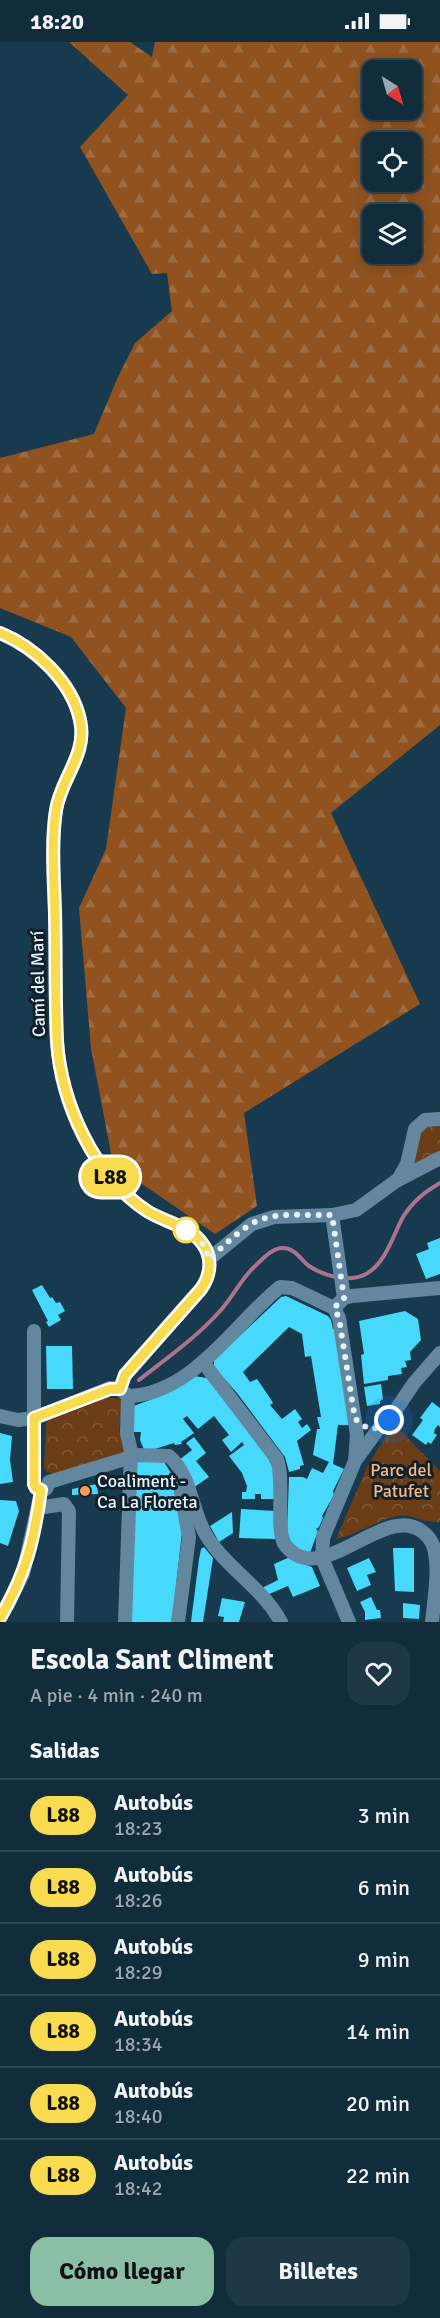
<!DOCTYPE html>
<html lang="es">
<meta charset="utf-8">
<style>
:root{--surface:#112c3b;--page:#1e3846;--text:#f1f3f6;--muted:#9ca7af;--line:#304855;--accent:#8abfa5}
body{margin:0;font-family:Signika,sans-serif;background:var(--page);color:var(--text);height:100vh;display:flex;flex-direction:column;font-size:22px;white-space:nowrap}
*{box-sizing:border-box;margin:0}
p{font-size:20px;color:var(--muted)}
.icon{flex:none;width:33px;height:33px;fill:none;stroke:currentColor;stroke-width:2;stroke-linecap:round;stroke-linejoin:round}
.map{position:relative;height:1580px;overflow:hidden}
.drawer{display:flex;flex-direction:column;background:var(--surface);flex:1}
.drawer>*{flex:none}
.badge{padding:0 12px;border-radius:20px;font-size:21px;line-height:39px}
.needle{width:39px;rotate:143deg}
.buttons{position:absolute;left:362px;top:18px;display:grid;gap:12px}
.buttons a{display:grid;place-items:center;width:60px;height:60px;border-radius:12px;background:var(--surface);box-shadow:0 3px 15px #0003,0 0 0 2px var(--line);font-size:30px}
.you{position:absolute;width:30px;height:30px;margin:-15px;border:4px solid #fff;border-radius:50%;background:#1a73e8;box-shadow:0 0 0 9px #1a73e833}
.map>.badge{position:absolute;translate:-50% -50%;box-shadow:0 0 0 3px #fff}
h2{padding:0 30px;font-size:22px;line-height:54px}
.round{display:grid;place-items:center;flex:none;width:63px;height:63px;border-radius:18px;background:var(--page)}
.summary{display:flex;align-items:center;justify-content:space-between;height:102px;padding:0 30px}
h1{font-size:28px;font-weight:700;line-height:45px}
.action{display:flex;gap:12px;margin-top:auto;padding:12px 30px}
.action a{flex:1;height:69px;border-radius:18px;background:var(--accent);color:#111;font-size:24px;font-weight:700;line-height:69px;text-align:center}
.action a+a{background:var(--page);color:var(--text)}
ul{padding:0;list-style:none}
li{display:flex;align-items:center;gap:18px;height:72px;padding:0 30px;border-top:2px solid var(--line)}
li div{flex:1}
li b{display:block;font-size:22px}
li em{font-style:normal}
li .badge{min-width:66px;font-weight:700;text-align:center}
.status{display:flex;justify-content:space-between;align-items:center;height:42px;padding:0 30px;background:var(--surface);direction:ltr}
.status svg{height:16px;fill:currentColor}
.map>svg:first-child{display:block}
.forest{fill:url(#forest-firs);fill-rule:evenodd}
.park{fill:url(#park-crowns)}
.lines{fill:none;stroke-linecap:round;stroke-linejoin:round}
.stream{stroke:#ad728f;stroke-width:4}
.building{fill:#47d9fb}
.street{stroke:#62879e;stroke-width:14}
.line-casing{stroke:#fff;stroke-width:14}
.line{stroke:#f9db4f;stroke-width:9}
.walk{stroke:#e4f3fe;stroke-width:6;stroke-dasharray:0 10.8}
.stop-dot{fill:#fff;stroke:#f9db4f;stroke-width:3}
.poi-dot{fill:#fc9d53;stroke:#112029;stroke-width:2}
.labels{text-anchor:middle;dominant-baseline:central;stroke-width:6;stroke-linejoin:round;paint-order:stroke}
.street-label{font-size:18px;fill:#e4f3fe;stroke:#112029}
.park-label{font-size:18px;fill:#f7b789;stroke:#112029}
.poi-label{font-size:18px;fill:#e4f3fe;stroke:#112029;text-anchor:start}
</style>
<div class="status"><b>18:20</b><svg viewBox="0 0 49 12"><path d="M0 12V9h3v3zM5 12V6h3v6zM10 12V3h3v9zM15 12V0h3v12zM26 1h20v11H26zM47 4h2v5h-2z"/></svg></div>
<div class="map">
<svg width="440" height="1580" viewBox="0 0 440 1580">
<defs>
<pattern id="forest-firs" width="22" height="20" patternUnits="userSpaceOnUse" patternTransform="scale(1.5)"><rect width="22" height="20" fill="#905320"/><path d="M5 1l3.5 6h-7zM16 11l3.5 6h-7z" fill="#9f6c41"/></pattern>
<pattern id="park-crowns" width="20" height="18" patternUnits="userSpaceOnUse" patternTransform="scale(1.5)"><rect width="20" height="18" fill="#6b3d16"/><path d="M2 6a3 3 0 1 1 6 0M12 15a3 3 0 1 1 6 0" fill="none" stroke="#805a39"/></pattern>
</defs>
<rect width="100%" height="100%" fill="#173a4f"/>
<!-- forest -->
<path class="forest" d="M69,0h61l22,15 3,-15h285v683l-109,88 89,191 -176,109 13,93 -42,28 -102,-70 -22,-116 -12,-140 27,-59 20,-141 -55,-71 -71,-29v-150l94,-24 23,-55 18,-36 37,-32 -5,-38 -15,1 -72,-127 48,-52zM372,28h39v40h-39zM372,100h39v40h-39zM372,172h39v40h-39z"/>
<!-- park -->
<g class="park">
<polygon points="440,1081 440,1112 413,1126 422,1084"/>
<path d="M104,1355l19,2 -4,31 6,22 -70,22 -8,-2 -3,-4c1,-16 1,-34 3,-51z"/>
<path d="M400,1388l40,41v51c-15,2 -26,-8 -42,-6 -22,4 -41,19 -62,23l32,-74 20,-32z"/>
</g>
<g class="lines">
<!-- stream -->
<path class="stream" d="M139,1338c28,-22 58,-43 81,-69 12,-13 20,-30 33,-43 9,-8 18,-20 30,-20 12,0 18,12 26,18 15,10 40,17 57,8 20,-11 27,-39 37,-57 10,-16 22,-25 37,-34"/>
</g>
<!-- building -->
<g class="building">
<polygon points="440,1196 440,1232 426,1237 416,1212 429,1207 427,1201"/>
<polygon points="42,1243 50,1256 52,1255 56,1261 60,1260 65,1269 58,1273 61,1278 49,1285 46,1280 48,1279 32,1248"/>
<polygon points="286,1254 328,1274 331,1278 333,1287 335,1286 351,1383 338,1383 333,1422 344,1427 333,1449 334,1453 322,1474 323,1476 319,1485 316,1487 318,1489 310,1511 302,1510 291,1500 287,1490 289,1435 303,1435 307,1437 312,1426 323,1431 329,1420 313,1413 317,1387 320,1387 317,1375 321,1375 311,1314 305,1315 302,1292 289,1285 243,1330 250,1340 257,1337 270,1356 273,1361 270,1363 282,1377 295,1367 302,1377 298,1380 302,1386 307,1382 311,1388 297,1399 304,1423 300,1424 300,1427 289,1430 285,1415 237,1351 214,1325 214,1318 281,1255"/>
<polygon points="405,1269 418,1277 421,1298 410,1310 411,1318 405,1319 407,1325 401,1326 402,1332 388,1334 388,1338 364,1342 361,1313 364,1312 359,1279"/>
<polygon points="46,1304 72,1304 73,1347 47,1347"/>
<polygon points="194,1334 207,1336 265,1410 274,1428 274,1457 261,1457 261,1452 255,1452 255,1457 242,1457 242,1450 246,1450 247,1444 242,1431 229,1414 244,1403 242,1400 231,1410 222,1398 229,1393 214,1374 198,1387 187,1374 183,1377 194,1391 181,1400 182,1402 175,1403 174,1401 145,1410 140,1398 141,1390 134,1390 131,1365 155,1356"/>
<polygon points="381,1342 383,1357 380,1359 380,1362 367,1364 364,1345"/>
<polygon points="432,1360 440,1366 440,1385 438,1383 435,1387 434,1391 437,1393 431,1402 428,1400 426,1403 412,1393 423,1378 420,1376"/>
<polygon points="0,1391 12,1394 10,1418 13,1440 0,1442"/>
<polygon points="194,1395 206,1411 196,1419 209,1435 193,1446 179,1418 192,1408 186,1401"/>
<polygon points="132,1416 164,1420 175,1437 183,1481 172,1580 130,1580"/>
<polygon points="97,1442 98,1452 72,1453 72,1447"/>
<polygon points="0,1458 16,1459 19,1469 8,1504 0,1501"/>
<polygon points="241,1467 276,1469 275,1497 239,1496"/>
<polygon points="232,1470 233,1491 219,1500 210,1484"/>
<polygon points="204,1505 213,1516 203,1580 191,1580 199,1517 201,1507"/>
<polygon points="393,1506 414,1506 414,1550 395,1549"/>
<polygon points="290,1515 292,1518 312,1525 320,1544 293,1555 288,1544 267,1553 260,1547 278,1538 274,1522"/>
<polygon points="369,1516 376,1530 367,1533 371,1543 357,1549 347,1526"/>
<polygon points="371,1555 377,1568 380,1568 381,1576 365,1578 365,1570 360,1560"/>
<polygon points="222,1556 245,1560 239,1580 223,1580 224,1575 218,1574"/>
<polygon points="403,1561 420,1563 419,1577 403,1576"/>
</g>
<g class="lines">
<!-- street -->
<g class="street">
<path d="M0,591c35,15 72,48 80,87 8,35 -19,58 -24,90 -5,32 -2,67 -1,99 1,44 0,88 2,132 4,62 37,135 90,170 17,11 43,15 55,32 11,14 9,32 -1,46l-76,86 -5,14"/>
<polyline points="398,1138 407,1122 415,1087 425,1078 440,1077"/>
<polyline points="332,1173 344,1256"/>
<polyline points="209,1217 252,1182 274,1175 332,1173 356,1168 396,1139 440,1116"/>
<polyline points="334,1266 339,1276 357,1393 355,1419 323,1496 322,1516 349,1580"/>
<polyline points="334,1266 344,1256 352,1254 440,1246"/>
<polyline points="34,1289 34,1442 36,1446 41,1448"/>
<path d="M203,1320l74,97c8,23 -2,73 8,86 36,47 101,-46 139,-12 6,5 10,12 11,20 4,20 -1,48 -3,69"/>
<path d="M120,1347l8,7c64,-1 107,-73 152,-109l12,1 42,20"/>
<polyline points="0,1374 18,1378 34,1376 110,1346 120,1347"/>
<polyline points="355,1419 379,1386 389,1378 414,1341 440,1311"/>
<path d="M41,1448l5,-1 3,-7 89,-27 31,1c23,20 22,54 37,79 20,33 57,53 75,87"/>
<polyline points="38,1466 64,1462 69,1469 67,1580"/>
<polyline points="0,1576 23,1532 39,1459"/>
<polyline points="125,1580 131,1409 127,1392 128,1354"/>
<polyline points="178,1580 189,1495 179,1439"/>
</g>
</g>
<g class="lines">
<!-- line casing -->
<g class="line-casing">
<path id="line" d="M0,591c35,14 72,49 80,87 8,34 -19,58 -24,90 -5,34 -2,70 -1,104 1,42 0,84 2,127 4,62 37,135 90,170 17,11 43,15 55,32 11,14 9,32 -1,46l-76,86 -5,14h-10l-76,29v66l2,4 5,2c-7,50 -15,84 -41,128"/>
</g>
<!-- line -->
<use href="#line" class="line"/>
<!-- walk -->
<path class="walk" d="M186,1188l18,15 5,14c14,-12 28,-27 44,-36 22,-12 54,-7 79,-8l12,83 -10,10 5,10 16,101 14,10 10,-1 10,-8"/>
</g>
<!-- markers -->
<circle class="stop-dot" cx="186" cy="1188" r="12"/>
<circle class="poi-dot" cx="85" cy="1449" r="6"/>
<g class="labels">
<!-- street labels -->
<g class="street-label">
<text transform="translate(38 942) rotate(-91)">Camí del Marí</text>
</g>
<!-- park labels -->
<g class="park-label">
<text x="401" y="1428">Parc del<tspan x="401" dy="21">Patufet</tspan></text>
</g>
<!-- poi labels -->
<g class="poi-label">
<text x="97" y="1439">Coaliment -<tspan x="97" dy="21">Ca La Floreta</tspan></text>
</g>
</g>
</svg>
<div class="buttons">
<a><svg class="needle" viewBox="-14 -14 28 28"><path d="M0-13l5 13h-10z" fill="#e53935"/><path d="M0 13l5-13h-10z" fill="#9ca7af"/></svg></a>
<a><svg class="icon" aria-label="locate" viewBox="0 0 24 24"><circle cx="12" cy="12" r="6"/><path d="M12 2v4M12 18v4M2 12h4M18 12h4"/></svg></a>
<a><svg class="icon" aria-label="layers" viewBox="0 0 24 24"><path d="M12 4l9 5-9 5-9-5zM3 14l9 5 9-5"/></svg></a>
</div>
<div class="you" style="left:389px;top:1378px"></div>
<b class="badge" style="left:110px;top:1135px;background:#f9db4f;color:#111">L88</b>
</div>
<section class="drawer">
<div class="summary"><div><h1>Escola Sant Climent</h1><p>A pie · 4 min · 240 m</p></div><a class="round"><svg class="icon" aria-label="heart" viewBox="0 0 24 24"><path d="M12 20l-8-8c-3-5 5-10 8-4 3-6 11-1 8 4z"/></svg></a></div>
<h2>Salidas</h2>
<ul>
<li><span class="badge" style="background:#f9db4f;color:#111">L88</span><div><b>Autobús</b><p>18:23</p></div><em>3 min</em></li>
<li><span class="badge" style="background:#f9db4f;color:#111">L88</span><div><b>Autobús</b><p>18:26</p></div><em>6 min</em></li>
<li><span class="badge" style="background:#f9db4f;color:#111">L88</span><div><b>Autobús</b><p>18:29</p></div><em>9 min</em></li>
<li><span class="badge" style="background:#f9db4f;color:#111">L88</span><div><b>Autobús</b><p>18:34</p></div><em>14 min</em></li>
<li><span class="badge" style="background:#f9db4f;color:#111">L88</span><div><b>Autobús</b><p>18:40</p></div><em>20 min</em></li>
<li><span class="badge" style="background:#f9db4f;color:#111">L88</span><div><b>Autobús</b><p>18:42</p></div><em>22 min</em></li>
</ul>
<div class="action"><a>Cómo llegar</a><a>Billetes</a></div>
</section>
